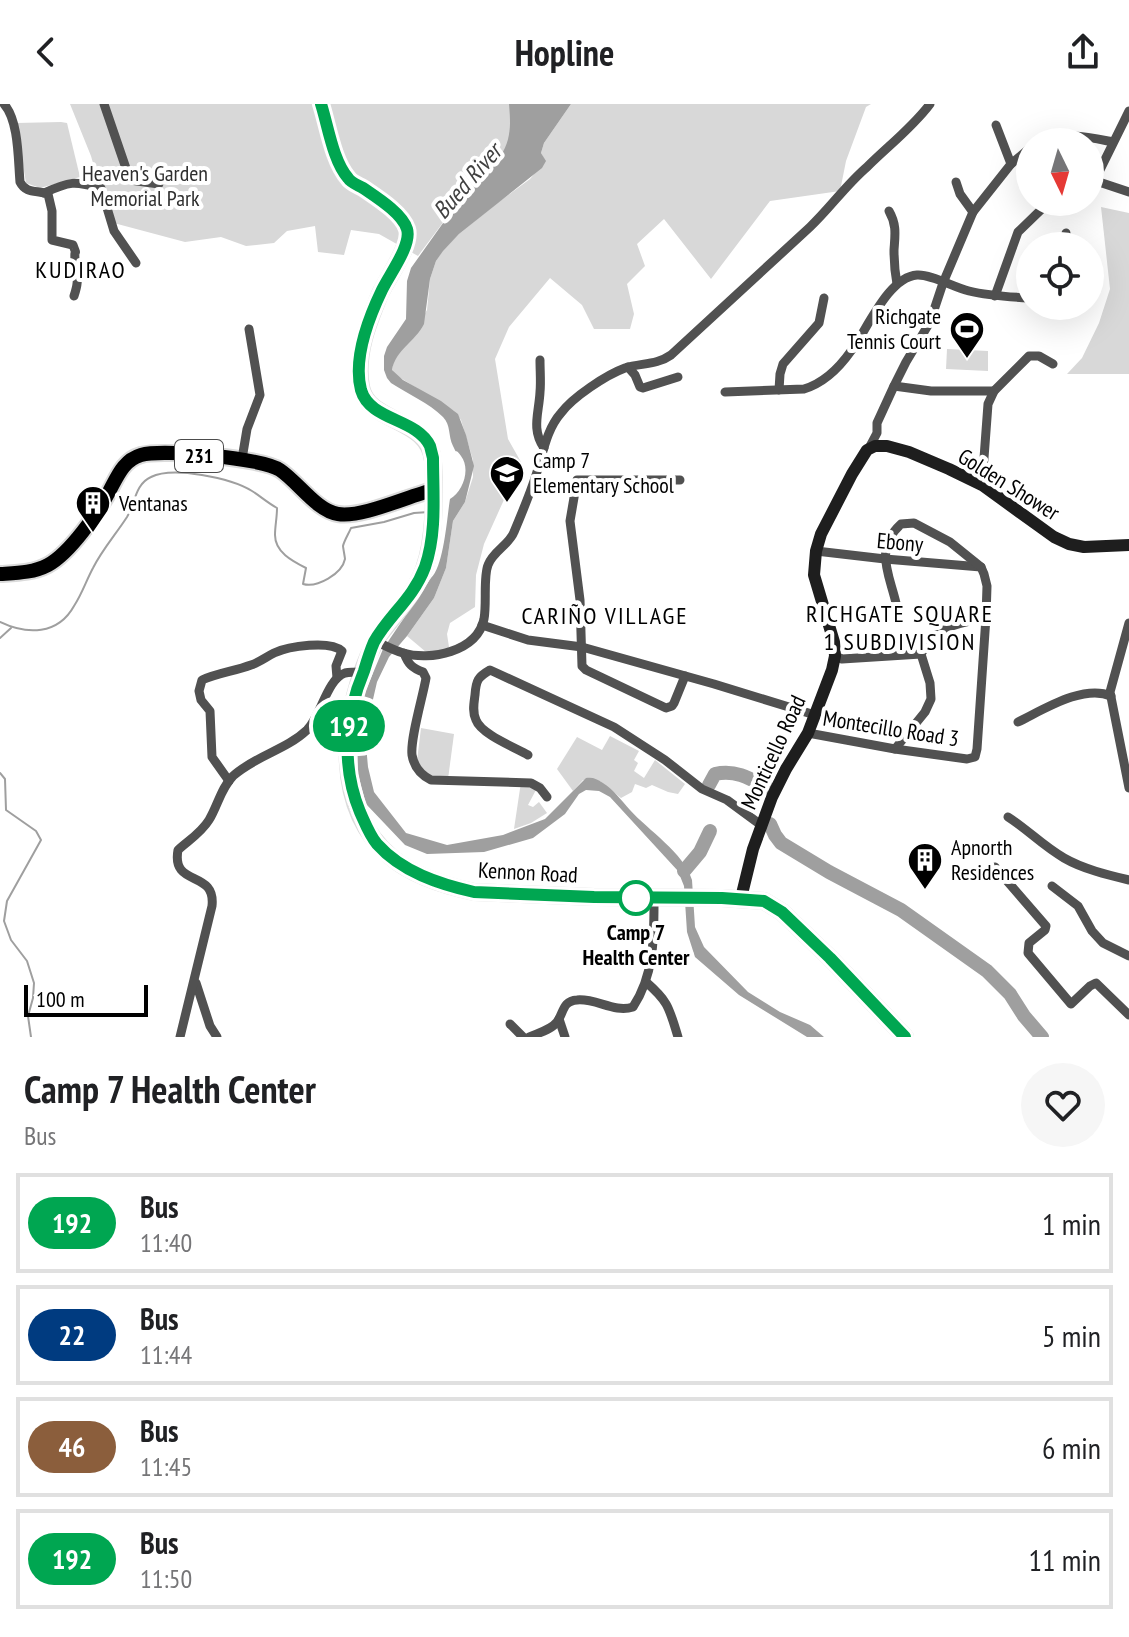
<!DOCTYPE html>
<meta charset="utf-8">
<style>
:root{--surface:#fff;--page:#f6f6f6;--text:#202124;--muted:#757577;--line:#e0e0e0}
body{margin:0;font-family:"PT Sans Narrow",sans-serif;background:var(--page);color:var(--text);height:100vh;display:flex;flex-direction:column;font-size:30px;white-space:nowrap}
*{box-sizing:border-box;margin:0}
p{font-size:26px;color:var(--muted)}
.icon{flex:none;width:44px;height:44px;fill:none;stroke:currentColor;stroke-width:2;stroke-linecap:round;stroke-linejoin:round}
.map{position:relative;height:933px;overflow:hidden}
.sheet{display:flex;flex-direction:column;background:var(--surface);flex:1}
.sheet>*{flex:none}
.badge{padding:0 16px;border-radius:26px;font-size:28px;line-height:52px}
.needle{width:52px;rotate:175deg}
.controls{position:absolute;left:1016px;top:24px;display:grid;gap:16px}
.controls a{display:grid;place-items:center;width:88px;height:88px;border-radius:50%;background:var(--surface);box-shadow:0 8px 32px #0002;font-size:40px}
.scale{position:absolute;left:24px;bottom:20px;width:124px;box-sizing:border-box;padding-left:8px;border:4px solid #000;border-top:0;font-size:22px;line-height:28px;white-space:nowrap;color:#000;-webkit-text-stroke:6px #fff;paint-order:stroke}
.map>.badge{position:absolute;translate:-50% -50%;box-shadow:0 0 0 4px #fff}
.round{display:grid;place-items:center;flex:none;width:84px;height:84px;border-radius:42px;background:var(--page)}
.headline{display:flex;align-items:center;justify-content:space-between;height:136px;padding:0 24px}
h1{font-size:38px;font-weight:700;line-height:60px}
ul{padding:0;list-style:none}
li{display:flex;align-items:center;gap:24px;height:100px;margin:0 16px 12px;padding:0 8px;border:4px solid var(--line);border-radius:0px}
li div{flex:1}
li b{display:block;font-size:30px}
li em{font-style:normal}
li .badge{min-width:88px;font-weight:700;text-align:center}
header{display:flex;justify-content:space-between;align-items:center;height:104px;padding:0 24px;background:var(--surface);font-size:36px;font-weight:700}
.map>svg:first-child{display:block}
.green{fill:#d8d8d8}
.water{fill:#9f9f9f}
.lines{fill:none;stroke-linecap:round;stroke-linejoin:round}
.stream{stroke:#9f9f9f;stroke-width:2}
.river{stroke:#9f9f9f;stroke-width:14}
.primary-casing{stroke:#dbdbdb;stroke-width:18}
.trunk-casing{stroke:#dbdbdb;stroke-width:18}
.minor{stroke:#515151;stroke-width:9}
.secondary{stroke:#1e1e1e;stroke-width:12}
.primary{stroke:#000;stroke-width:14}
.trunk{stroke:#000;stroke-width:14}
.line-casing{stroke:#fff;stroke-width:18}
.line{stroke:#00a651;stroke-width:12}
.stop-dot{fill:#fff;stroke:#00a651;stroke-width:4}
.labels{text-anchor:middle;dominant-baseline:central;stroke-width:8;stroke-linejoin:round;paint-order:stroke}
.shield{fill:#fff;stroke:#4c4c4c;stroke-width:2}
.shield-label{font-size:20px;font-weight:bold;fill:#000}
.park-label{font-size:22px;fill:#2f2f2f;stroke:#fff}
.poi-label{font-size:22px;fill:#000;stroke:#fff;text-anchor:start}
.street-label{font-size:22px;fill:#000;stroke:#fff}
.stop-label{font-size:22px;font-weight:bold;fill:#000;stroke:#fff}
.water-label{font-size:24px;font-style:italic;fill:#404040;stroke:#fff}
.neighbourhood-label{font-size:24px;letter-spacing:2px;fill:#000;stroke:#fff}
</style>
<header><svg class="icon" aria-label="back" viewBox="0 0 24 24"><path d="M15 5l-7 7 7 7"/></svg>Hopline<svg class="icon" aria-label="share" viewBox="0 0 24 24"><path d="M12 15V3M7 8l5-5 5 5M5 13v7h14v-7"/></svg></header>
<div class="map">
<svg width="1129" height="933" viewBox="0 0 1129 933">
<rect width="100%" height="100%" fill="#fff"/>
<!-- green -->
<g class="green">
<polygon points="70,0 509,0 510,34 505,45 500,53 453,105 418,152 379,130 351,126 344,151 318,148 315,122 287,127 274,139 246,142 221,133 185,138 110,118 91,52"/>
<polygon points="571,0 871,0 866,3 846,57 840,87 770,97 711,175 664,115 637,140 645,162 627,180 634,210 630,225 594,225 582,201 550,174 509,223 495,255 508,335 521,358 484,440 476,471 475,503 450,519 447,530 449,543 443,547 426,548 407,532 434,494 446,464 453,417 465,398 473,373 473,356 461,316 454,307 394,270 392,266 394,257 427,206 430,175 436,157 443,146 459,130 496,100 530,75 545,57 541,49 544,39"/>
<polygon points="61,18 67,19 80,73 40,84 26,79 16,19"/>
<polygon points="1101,103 1129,109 1129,270 1067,270 1082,254 1099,219 1110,185"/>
<polygon points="947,245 988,247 988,267 946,265"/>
<polygon points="421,624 454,630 448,675 430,674 417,657"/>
<polygon points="610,632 639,647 634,656 638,659 634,667 644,674 655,656 685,680 678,690 668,688 652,681 646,684 635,680 632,688 621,694 600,677 583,676 573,687 557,665 577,633 602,646"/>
<polygon points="521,678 537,684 528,701 533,703 539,698 547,709 531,719 514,725"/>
</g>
<!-- water -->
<path class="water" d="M509,0h62l-27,39 -3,10 5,8 -4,7 -83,66 -16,17 -7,10 -6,18 -6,45c-9,18 -28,25 -32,46l11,10 38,21 17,13 8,21 8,31 -9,36 -12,19 -7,47 -12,30 -27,38 -18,21 -12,25 -12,52 3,33 6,25 32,41 41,12 56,-10 42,-16 41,-41c7,-1 11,1 17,5 11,7 18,17 27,27 18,20 54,43 62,70l3,47 9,20 44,45 32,20 30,13 14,12h-17l-68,-42 -44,-38 -8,-25 -3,-46 -6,-15 -68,-74 -11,-6 -13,-1 -7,4 -14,20 -32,24 -49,14 -57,2 -22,-9 -39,-41 -8,-30 -1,-47 4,-25 22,-53 48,-71c13,-12 16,-61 19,-79 13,-7 21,-30 11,-43 -7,-10 -3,1 -8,-10 -5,-10 -2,-21 -10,-29 -14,-14 -35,-23 -52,-34l-4,-5 -3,-8v-14l3,-9 19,-28 1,-38 4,-13 42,-59 47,-52c12,-19 10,-31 9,-53z"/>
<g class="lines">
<!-- stream -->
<g class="stream">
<path d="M0,518c27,13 58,13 74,-16 8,-12 12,-25 19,-38 9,-18 23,-34 34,-51 8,-13 8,-33 24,-40 22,-11 80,1 101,14 8,5 16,12 25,17 0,10 -2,18 -2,27 0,17 17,26 31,33l-3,16c14,4 39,-10 42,-25 0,-1 -2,-12 -2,-13 1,-5 6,-13 8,-18l33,-6 30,-9 15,-1"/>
<polyline points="0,534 11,524"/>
<polyline points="0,669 5,675 6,706 36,727 41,736 7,797 4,817 11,836 27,857 34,879 33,894 28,912 31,933"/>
</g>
<!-- river -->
<g class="river">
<path d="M709,681l6,-11c21,-5 36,5 54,15"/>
<polyline points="770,720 775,731 781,739 829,768 901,806 987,867 1010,890 1024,912 1042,933"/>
<polyline points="684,767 700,748 710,727"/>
</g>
<!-- primary casing -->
<g class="primary-casing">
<path id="primary" d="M0,470c16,-1 33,-1 48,-9 22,-12 50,-52 62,-75 8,-15 14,-30 31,-35 22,-6 121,3 139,15 18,12 37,41 58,44 24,4 70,-18 95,-24"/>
</g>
<!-- trunk casing -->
<g class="trunk-casing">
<path id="trunk" d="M321,0c7,23 11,54 26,74 4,4 10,7 15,10 14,9 38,24 45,40 6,16 -20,50 -27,66 -12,29 -25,61 -19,93 7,37 68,30 72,74 2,31 2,78 -9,108 -8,21 -22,37 -36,55 -5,6 -11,13 -14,20 -32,65 -44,161 17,213 22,19 55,29 83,35l120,5 128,1 42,3 18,11 48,46 75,79"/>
</g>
<!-- minor -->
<g class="minor">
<path d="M4,0c15,17 14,56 16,78 6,12 17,8 28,12l4,17v29l21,5c5,14 1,0 2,15 1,18 5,18 -1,36"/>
<polyline points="104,0 130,76 159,80"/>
<polyline points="996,21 1011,60"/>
<path d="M1040,38c24,-11 48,-5 73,0"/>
<polyline points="1090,75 1129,88"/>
<polyline points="1095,76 1129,7"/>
<polyline points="956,78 960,90 973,108"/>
<path d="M44,89c26,-12 30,-12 57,-5l13,43 22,32"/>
<path d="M889,107c8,14 6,24 5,39 0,11 1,23 3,34"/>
<polyline points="1063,142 1066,129"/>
<polyline points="995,192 1018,128 1049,98"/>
<path d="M540,256c0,11 1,22 0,32 -1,21 -9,37 4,56"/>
<polyline points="628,263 635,271 640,283 643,284 678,273"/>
<polyline points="894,282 931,287 994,287"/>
<polyline points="779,286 780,270 783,260 819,219 824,194"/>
<path d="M725,288l79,-3c20,-6 35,-21 47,-38 16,-21 37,-74 66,-76 14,-1 36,12 52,16 20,5 41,6 61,7"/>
<polyline points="869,344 877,329 877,319 894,282 906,258 930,218 943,179 973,108 1011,60 1030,44"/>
<polyline points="242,355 247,325 260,291 249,225"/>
<polyline points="680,376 577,376 570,417 580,496 582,562 586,566 666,604 672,602 674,599 685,572"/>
<polyline points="982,381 988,300 994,287 1029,252 1039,252 1053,260"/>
<polyline points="816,447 885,455 981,463"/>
<polyline points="1129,519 1110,588 1129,684"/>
<polyline points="482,521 528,536 582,543 714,580 815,611"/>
<path d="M375,537c9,4 18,9 28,12 27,8 74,-1 81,-34 3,-16 -1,-41 4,-54 5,-14 21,-20 26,-33 8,-19 16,-38 22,-57 7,-21 10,-45 25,-62 12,-16 45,-38 64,-45 16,-5 32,-3 46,-13l139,-128c20,-19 36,-42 57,-60 21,-21 45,-39 63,-63"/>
<path d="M404,549c4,11 8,15 19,19l3,6c-3,18 -16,61 -14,77 2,12 9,20 19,25l100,3 9,5 7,9"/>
<polyline points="835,552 842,555 921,550"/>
<path d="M1018,618c25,-12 65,-38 93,-26"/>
<path d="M808,629l87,16 72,10 8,-2 2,-8 9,-132 1,-31 -3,-12 -3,-7 -31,-25 -36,-19 -13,1c-27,25 -12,49 -5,79"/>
<path d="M895,645l30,-37 6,-13 -1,-16 -9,-29c19,-31 32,-28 65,-37"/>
<path d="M528,651c-14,-8 -47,-21 -52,-35 -4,-8 -2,-17 -1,-25 1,-15 3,-18 15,-25l124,57 51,33 37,29 25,11 34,25"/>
<path d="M229,677l-17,-24 -2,-46 -9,-11 -2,-9 3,-11c16,-7 33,-9 49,-15 9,-3 15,-8 23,-12 15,-7 56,-13 68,-2l-6,15 1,12"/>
<path d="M1008,713c19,12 35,29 56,41 19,11 44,17 65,22"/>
<polyline points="995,763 1046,822 1045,826 1029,839 1028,849 1071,900 1090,882 1096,879 1129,911"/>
<polyline points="1052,782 1078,802 1092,827 1103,839 1129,852"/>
<path d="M646,878c23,20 23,26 32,55"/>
<polyline points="196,879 210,922 217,933"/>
<polyline points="559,915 565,933"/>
<polyline points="510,920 523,933"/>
<path d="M180,933l32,-131c4,-37 -41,-18 -34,-56 11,-10 23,-17 31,-30 9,-15 12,-32 24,-44 22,-20 53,-26 74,-46 14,-14 20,-51 38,-57 5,-1 12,-1 18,-1"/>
<path d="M529,933c9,-4 22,-7 28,-15 7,-9 5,-21 20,-22 19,-2 37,13 56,7 22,-33 21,-72 21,-110"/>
</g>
<!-- secondary -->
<polyline class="secondary" points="741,794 753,745 772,693 786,665 808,629 832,566 835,552 834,538 814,471 816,447 821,430 852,370 867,346 875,342 887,342 909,348 949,365 982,381 1054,433 1069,440 1084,443 1129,441"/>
<!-- primary -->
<use href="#primary" class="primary"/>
<!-- trunk -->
<use href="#trunk" class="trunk"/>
</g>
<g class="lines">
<!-- line casing -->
<g class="line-casing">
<path id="line" d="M321,0c7,22 12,57 27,74 3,5 10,7 15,10 13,9 39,25 44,41 5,16 -18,46 -25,61 -13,27 -29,69 -21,100 9,31 56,28 69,56 1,4 2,8 3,12 0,36 4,75 -8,109 -12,32 -36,48 -51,75 -4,9 -7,19 -10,29 -19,45 -23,95 -4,141 5,11 10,24 17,32 25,28 62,40 97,48l120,5 128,1 42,3 18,11 48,46 75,79"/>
</g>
<!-- line -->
<use href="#line" class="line"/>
</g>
<!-- icons -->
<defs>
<g id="stadium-pin" transform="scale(1.8)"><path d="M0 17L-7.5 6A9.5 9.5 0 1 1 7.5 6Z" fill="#000" stroke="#fff"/><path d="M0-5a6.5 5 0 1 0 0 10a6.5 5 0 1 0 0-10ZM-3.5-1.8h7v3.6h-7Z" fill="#fff"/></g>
<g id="school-pin" transform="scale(1.8)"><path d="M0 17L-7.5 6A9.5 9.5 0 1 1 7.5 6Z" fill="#000" stroke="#fff"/><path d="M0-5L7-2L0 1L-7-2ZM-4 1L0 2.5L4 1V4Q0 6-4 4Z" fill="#fff"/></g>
<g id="building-pin" transform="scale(1.8)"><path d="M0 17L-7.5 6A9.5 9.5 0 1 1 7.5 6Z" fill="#000" stroke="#fff"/><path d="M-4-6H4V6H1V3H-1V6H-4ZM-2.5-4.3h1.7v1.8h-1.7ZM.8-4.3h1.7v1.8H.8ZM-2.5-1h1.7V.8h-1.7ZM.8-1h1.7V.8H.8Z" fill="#fff"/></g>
</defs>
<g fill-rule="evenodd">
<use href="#stadium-pin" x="967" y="225"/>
<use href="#school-pin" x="507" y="369"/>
<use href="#building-pin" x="93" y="399"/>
<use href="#building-pin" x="925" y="756"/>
</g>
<!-- markers -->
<circle class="stop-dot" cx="636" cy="794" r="16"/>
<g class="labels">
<!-- shield labels -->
<rect class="shield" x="175" y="336" width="48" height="32" rx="6"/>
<g class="shield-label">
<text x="199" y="352">231</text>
</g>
<!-- park labels -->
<g class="park-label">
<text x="145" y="69">Heaven's Garden<tspan x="145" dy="25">Memorial Park</tspan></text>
</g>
<!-- poi labels -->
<g class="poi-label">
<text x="941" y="212" text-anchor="end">Richgate<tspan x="941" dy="25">Tennis Court</tspan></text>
<text x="533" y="356">Camp 7<tspan x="533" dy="25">Elementary School</tspan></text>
<text x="119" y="399">Ventanas</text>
<text x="951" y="743">Apnorth<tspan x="951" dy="25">Residences</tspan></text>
</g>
<!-- street labels -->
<g class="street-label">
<text transform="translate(1009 380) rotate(32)">Golden Shower</text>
<text transform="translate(900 438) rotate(5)">Ebony</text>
<text transform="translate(891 624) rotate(9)">Montecillo Road 3</text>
<text transform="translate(773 648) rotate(-65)">Monticello Road</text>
<text transform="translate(528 768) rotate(3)">Kennon Road</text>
</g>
<!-- stop labels -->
<g class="stop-label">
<text x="636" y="828">Camp 7<tspan x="636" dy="25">Health Center</tspan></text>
</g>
<!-- water labels -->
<g class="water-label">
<text transform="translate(467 77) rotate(-49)">Bued River</text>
</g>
<!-- neighbourhood labels -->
<g class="neighbourhood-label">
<text x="81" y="165">KUDIRAO</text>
<text x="900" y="509">RICHGATE SQUARE<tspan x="900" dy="28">1 SUBDIVISION</tspan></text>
<text x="605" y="511">CARIÑO VILLAGE</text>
</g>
</g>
</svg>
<div class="controls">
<a><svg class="needle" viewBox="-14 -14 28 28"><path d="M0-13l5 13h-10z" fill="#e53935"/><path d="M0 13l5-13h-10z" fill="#757577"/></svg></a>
<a><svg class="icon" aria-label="locate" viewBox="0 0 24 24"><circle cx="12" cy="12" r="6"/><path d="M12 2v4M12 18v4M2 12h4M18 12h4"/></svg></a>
</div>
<div class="scale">100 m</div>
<b class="badge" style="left:349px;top:622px;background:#00a651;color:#fff">192</b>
</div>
<section class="sheet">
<div class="headline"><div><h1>Camp 7 Health Center</h1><p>Bus</p></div><a class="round"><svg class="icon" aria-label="heart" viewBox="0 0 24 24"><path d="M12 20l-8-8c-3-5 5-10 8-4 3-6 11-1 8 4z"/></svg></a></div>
<ul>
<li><span class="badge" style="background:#00a651;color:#fff">192</span><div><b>Bus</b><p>11:40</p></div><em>1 min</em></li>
<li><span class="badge" style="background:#003b80;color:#fff">22</span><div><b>Bus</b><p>11:44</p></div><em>5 min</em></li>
<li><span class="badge" style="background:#8b5e3c;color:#fff">46</span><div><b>Bus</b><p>11:45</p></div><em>6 min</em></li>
<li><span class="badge" style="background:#00a651;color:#fff">192</span><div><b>Bus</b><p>11:50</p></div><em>11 min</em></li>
</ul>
</section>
